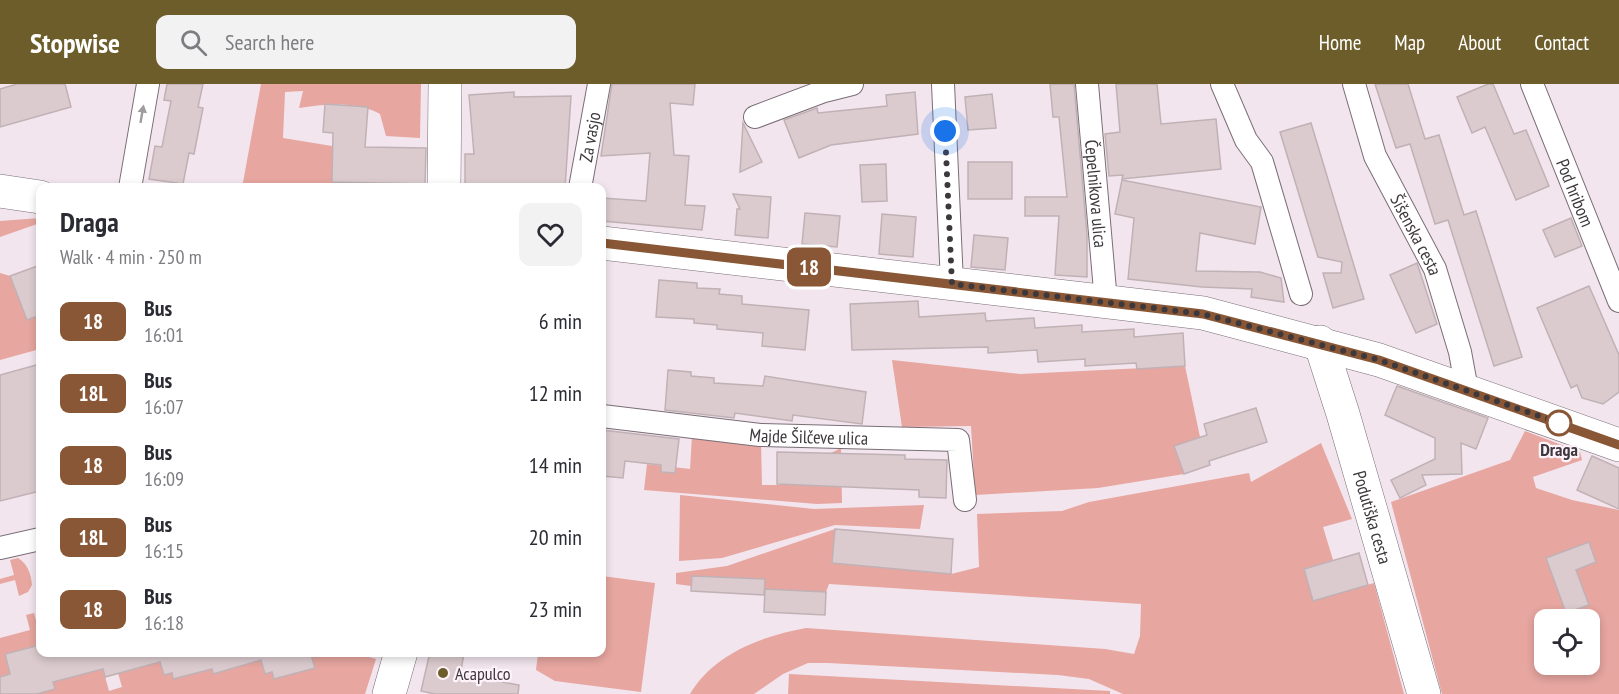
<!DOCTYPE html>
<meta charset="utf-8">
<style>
:root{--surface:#fff;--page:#f2f2f3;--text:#2b2b33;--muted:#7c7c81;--accent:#6c5d2a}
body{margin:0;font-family:"PT Sans Narrow",sans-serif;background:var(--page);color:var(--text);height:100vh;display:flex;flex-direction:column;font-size:22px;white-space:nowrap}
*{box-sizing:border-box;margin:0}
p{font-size:20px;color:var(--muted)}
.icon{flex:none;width:33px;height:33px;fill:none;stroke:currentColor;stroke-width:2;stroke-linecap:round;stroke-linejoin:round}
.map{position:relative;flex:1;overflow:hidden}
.side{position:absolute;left:36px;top:99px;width:570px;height:474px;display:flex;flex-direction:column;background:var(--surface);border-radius:12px;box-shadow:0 3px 9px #0003}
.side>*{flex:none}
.badge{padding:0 12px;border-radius:9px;font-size:21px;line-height:39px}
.controls{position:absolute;left:1534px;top:525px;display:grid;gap:12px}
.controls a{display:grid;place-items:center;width:66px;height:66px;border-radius:12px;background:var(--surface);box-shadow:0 3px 9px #0003;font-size:30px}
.you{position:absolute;width:30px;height:30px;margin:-15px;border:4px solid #fff;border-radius:50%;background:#1a73e8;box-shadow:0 0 0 9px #1a73e833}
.map>.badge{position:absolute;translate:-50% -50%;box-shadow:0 0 0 3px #fff}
.round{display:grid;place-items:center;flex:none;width:63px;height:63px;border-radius:12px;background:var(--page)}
.overview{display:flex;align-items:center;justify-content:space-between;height:102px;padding:0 24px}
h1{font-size:28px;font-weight:600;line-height:45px}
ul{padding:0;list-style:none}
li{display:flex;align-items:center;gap:18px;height:72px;padding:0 24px}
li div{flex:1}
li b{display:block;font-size:22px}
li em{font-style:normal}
li .badge{min-width:66px;font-weight:700;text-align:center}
header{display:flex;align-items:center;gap:36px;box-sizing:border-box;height:84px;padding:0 30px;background:var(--accent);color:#fff}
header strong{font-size:28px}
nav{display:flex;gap:33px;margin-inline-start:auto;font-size:21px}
.search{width:420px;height:54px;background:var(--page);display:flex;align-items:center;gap:15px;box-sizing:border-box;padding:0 21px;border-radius:12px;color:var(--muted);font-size:22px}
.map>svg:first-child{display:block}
.green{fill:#e7a6a0;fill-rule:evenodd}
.building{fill:#dbcbcf;stroke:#c0b1b5;stroke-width:1.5}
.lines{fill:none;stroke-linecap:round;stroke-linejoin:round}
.street-casing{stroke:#7a6e76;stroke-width:24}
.secondary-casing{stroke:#7a6e76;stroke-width:34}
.street{stroke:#fff;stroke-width:22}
.secondary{stroke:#fff;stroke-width:33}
.oneway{fill:#9e9c9e}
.line-casing{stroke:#fff;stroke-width:14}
.line{stroke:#895735;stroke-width:9}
.walk{stroke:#3d383c;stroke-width:6;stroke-dasharray:0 10.8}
.stop-dot{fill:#fff;stroke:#895735;stroke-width:3}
.poi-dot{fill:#6c5d2a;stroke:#fef3fa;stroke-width:2}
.labels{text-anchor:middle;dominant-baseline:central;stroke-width:4.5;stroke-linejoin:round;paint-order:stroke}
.street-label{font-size:18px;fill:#3d383c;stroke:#fef3fa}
.stop-label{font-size:18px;font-weight:bold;fill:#3d383c;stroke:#fef3fa}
.poi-label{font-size:18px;fill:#3d383c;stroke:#fef3fa;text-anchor:start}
</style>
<header>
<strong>Stopwise</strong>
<div class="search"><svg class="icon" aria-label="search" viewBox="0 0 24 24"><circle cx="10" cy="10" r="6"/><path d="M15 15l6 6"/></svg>Search here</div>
<nav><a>Home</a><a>Map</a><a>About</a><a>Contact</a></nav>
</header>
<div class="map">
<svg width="1619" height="610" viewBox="0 0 1619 610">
<rect width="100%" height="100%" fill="#f2e5ee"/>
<!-- green -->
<g class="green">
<path d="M261,0h160l-1,54 -34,-2 -6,-22c-23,-13 -55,-10 -81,-6l4,-17 -18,1 -2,46 49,8v36l94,2 -2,3 -182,1z"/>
<polygon points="40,134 40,139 0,153 0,137"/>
<polygon points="0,189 10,192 27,236 40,231 40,265 0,276"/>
<polygon points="892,276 1020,290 1185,282 1200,353 1175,362 1184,390 1098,404 975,411 971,342 902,343"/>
<path d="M1525,347l55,21 2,8 -49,17 3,11 36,12 47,10v184h-177l-51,-192 119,-42zM1545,536h45v44h-45z"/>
<polygon points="692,352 761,357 762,401 830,401 831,369 841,364 842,419 817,420 644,406 647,380 690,385"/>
<path d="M1321,359l31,76 -29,8 10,33 -29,9 9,31 61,-17 30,111h-281l-34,-15 -31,-4 -230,-12h-20l-25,11 -29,20h-64c24,-41 73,-58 116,-66l299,21 29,5 6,-18 1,-32 -312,-20 -3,8 -62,-3v-10l-72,-3 -1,10 -15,-2v-11l51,-7 108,-37 -3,34 119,11 28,-7 -2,-53 85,-3 27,-9 160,-29 2,9z"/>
<polygon points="680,411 814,425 924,421 920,445 835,441 722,474 679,477"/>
<path d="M18,474c10,6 13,16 14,27l-4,7 -9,4 -4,-16 -15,4v-5l14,-4 -4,-15z"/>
<polygon points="602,492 655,499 641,608 555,597 536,586 538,569 602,568"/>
<polygon points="34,529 38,543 40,542 40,561 5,570 10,590 0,593 0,554 30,546 26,531"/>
<polygon points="310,569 370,569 369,573 376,575 365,610 37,610 53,598 103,585 109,607 122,603 118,589 160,578 164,591 172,589 174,595 212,585 214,589 261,576 265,590 272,588 275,595 314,584"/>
<polygon points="789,590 1110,607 1110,610 788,610"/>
</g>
<!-- building -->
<g class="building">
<polygon points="17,0 65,0 71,23 0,43 0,5"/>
<polygon points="167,0 203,0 198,23 203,24 194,70 189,69 183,100 149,95 155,62 162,63 171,17 164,16"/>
<polygon points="612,0 695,0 693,21 670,19 674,71 689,72 685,121 705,122 702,146 602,137 602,114 646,117 650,69 601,72"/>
<polygon points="1050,0 1074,0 1087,151 1087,193 1055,191 1059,132 1025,132 1025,113 1067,113 1059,33 1053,33"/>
<polygon points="1116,0 1157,0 1161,40 1216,35 1221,85 1122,95 1123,91 1109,92 1105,50 1120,48"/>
<polygon points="1375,0 1408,0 1425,55 1439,51 1464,131 1476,127 1522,273 1494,282 1448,136 1435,140 1410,60 1396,64"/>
<polygon points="1488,0 1493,0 1514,50 1526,46 1549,102 1516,116 1485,43 1472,49 1457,13"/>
<polygon points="514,8 514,13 571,12 565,104 465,102 465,70 474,70 469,11"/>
<polygon points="915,8 918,50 831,61 799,74 784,36 817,24 818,29 887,22 886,11"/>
<polygon points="992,10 996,44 968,46 965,13"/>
<polygon points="325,20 368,23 365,63 426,64 425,100 332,98 333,49 323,48"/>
<polygon points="743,39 762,78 740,88"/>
<polygon points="1311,39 1364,215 1333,224 1323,189 1341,189 1342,178 1318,173 1280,48"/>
<rect x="968" y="78" width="44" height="37"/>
<polygon points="886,80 887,117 862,118 860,81"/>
<polygon points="1122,96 1261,123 1255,160 1200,149 1196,187 1260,188 1281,194 1284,218 1251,213 1252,205 1202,203 1128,195 1134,134 1115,130"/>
<polygon points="733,110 771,113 768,154 735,151 737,125 740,125"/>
<polygon points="805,129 840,132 837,163 802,160"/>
<polygon points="882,130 916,133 913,173 879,170"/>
<polygon points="1571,134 1582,162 1555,173 1543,146"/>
<polygon points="974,151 1008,154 1005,186 971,183"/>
<polygon points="1417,179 1437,240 1416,249 1390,191"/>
<polygon points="40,181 40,231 27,236 10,192"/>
<polygon points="659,196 697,199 697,204 720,205 719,210 742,212 742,220 809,226 805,266 762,262 763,249 717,245 717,241 694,239 694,235 656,233"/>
<polygon points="1589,202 1619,271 1619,308 1603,320 1582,314 1577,301 1571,304 1537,224"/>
<polygon points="918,217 919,233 985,229 986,237 1034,234 1035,244 1082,241 1082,248 1134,245 1134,253 1183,249 1185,282 1137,285 1136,279 1085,282 1085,275 1038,278 1037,266 988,269 988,263 852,266 850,220"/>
<polygon points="40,280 40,407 0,417 0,291"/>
<polygon points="668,286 691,288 691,292 714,294 714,299 763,302 765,292 866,308 862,340 793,331 792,337 735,329 734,334 665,326"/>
<polygon points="1397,302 1488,334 1476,365 1461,359 1462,390 1422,391 1426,401 1400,414 1391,396 1435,375 1435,354 1385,331"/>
<polygon points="1256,324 1267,358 1209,377 1210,381 1184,390 1174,362 1207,351 1204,340"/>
<polygon points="602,346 679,355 675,389 661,388 661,381 625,377 623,394 602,392"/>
<polygon points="777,368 905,371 905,375 947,376 946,414 919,413 919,406 777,400"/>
<polygon points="1592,372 1619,384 1619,425 1577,406"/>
<polygon points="835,445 953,455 951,490 832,479"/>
<polygon points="1589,458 1596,478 1576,486 1589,521 1566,529 1546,474"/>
<polygon points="1359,469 1368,501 1313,517 1304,485"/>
<polygon points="692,492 765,495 764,511 691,507"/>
<polygon points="765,505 826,508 825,531 764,528"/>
<polygon points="40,561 40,568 310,568 315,584 274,595 272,588 265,590 261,576 213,590 212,585 173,595 172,589 164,591 160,578 105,593 103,585 53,598 55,605 37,610 0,610 0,593 10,590 5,570"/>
<polygon points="430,568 464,570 460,591 519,601 518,610 435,610 421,607"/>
</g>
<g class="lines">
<!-- street casing -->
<g class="street-casing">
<g id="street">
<polyline points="943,0 952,199"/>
<path id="s1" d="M1087,0l19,218"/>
<polyline points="1222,0 1246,56 1262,78 1301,210"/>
<path id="s2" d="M1354,0l21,72 60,113 25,83 7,38"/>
<path id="s3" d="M1532,0l87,217"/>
<polyline points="755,33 824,7 852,0"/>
<polyline points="130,104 148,0"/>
<path id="s4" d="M580,104l19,-104"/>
<path id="s5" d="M602,332l158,19 198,5 7,60"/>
<polyline points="0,464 40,455"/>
</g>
</g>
<!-- secondary casing -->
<g class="secondary-casing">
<g id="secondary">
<polyline points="444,104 445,0"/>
<polyline points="0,107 40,113"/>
<polyline points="602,159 1203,229 1379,276 1619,361"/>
<path id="s6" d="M1320,258l23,72 81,280"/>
<polyline points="389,610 401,568"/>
</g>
</g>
<!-- street -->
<use href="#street" class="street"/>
<!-- secondary -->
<use href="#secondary" class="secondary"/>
</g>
<!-- one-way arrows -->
<defs><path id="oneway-solid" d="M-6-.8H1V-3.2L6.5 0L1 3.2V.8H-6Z" transform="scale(1.5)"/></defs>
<use class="oneway" href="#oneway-solid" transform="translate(142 30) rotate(-80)"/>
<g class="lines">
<!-- line casing -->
<g class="line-casing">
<polyline id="line" points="602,159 1203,230 1379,276 1619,361"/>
</g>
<!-- line -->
<use href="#line" class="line"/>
<!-- walk -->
<polyline class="walk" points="945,47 952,200 1203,230 1379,276 1559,339"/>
</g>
<!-- markers -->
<circle class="stop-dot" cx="1559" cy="339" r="12"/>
<circle class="poi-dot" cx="443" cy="589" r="6"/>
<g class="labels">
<!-- street labels -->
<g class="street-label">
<text stroke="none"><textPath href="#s4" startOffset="52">Za vasjo</textPath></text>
<text stroke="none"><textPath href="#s3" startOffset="117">Pod hribom</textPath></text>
<text stroke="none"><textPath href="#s1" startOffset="110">Čepelnikova ulica</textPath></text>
<text stroke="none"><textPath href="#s2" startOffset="164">Šišenska cesta</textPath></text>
<text stroke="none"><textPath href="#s5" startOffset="208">Majde Šilčeve ulica</textPath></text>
<text stroke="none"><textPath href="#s6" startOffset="183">Podutiška cesta</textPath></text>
</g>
<!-- stop labels -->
<g class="stop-label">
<text x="1559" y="365">Draga</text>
</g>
<!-- poi labels -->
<g class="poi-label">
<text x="455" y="589">Acapulco</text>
</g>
</g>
</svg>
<div class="controls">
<a><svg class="icon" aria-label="locate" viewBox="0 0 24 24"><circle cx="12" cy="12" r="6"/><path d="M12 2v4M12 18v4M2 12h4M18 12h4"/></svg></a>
</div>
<div class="you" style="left:945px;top:47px"></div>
<b class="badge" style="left:809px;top:183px;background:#895735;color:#fff">18</b>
<section class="side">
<div class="overview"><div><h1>Draga</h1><p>Walk · 4 min · 250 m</p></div><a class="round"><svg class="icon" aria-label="heart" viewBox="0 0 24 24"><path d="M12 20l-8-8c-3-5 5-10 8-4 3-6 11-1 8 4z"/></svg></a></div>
<ul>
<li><span class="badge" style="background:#895735;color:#fff">18</span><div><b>Bus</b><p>16:01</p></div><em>6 min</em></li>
<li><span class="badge" style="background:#895735;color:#fff">18L</span><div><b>Bus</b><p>16:07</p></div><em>12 min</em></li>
<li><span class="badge" style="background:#895735;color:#fff">18</span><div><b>Bus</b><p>16:09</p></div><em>14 min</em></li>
<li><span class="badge" style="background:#895735;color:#fff">18L</span><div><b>Bus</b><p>16:15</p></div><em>20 min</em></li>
<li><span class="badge" style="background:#895735;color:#fff">18</span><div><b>Bus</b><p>16:18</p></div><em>23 min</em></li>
</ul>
</section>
</div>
